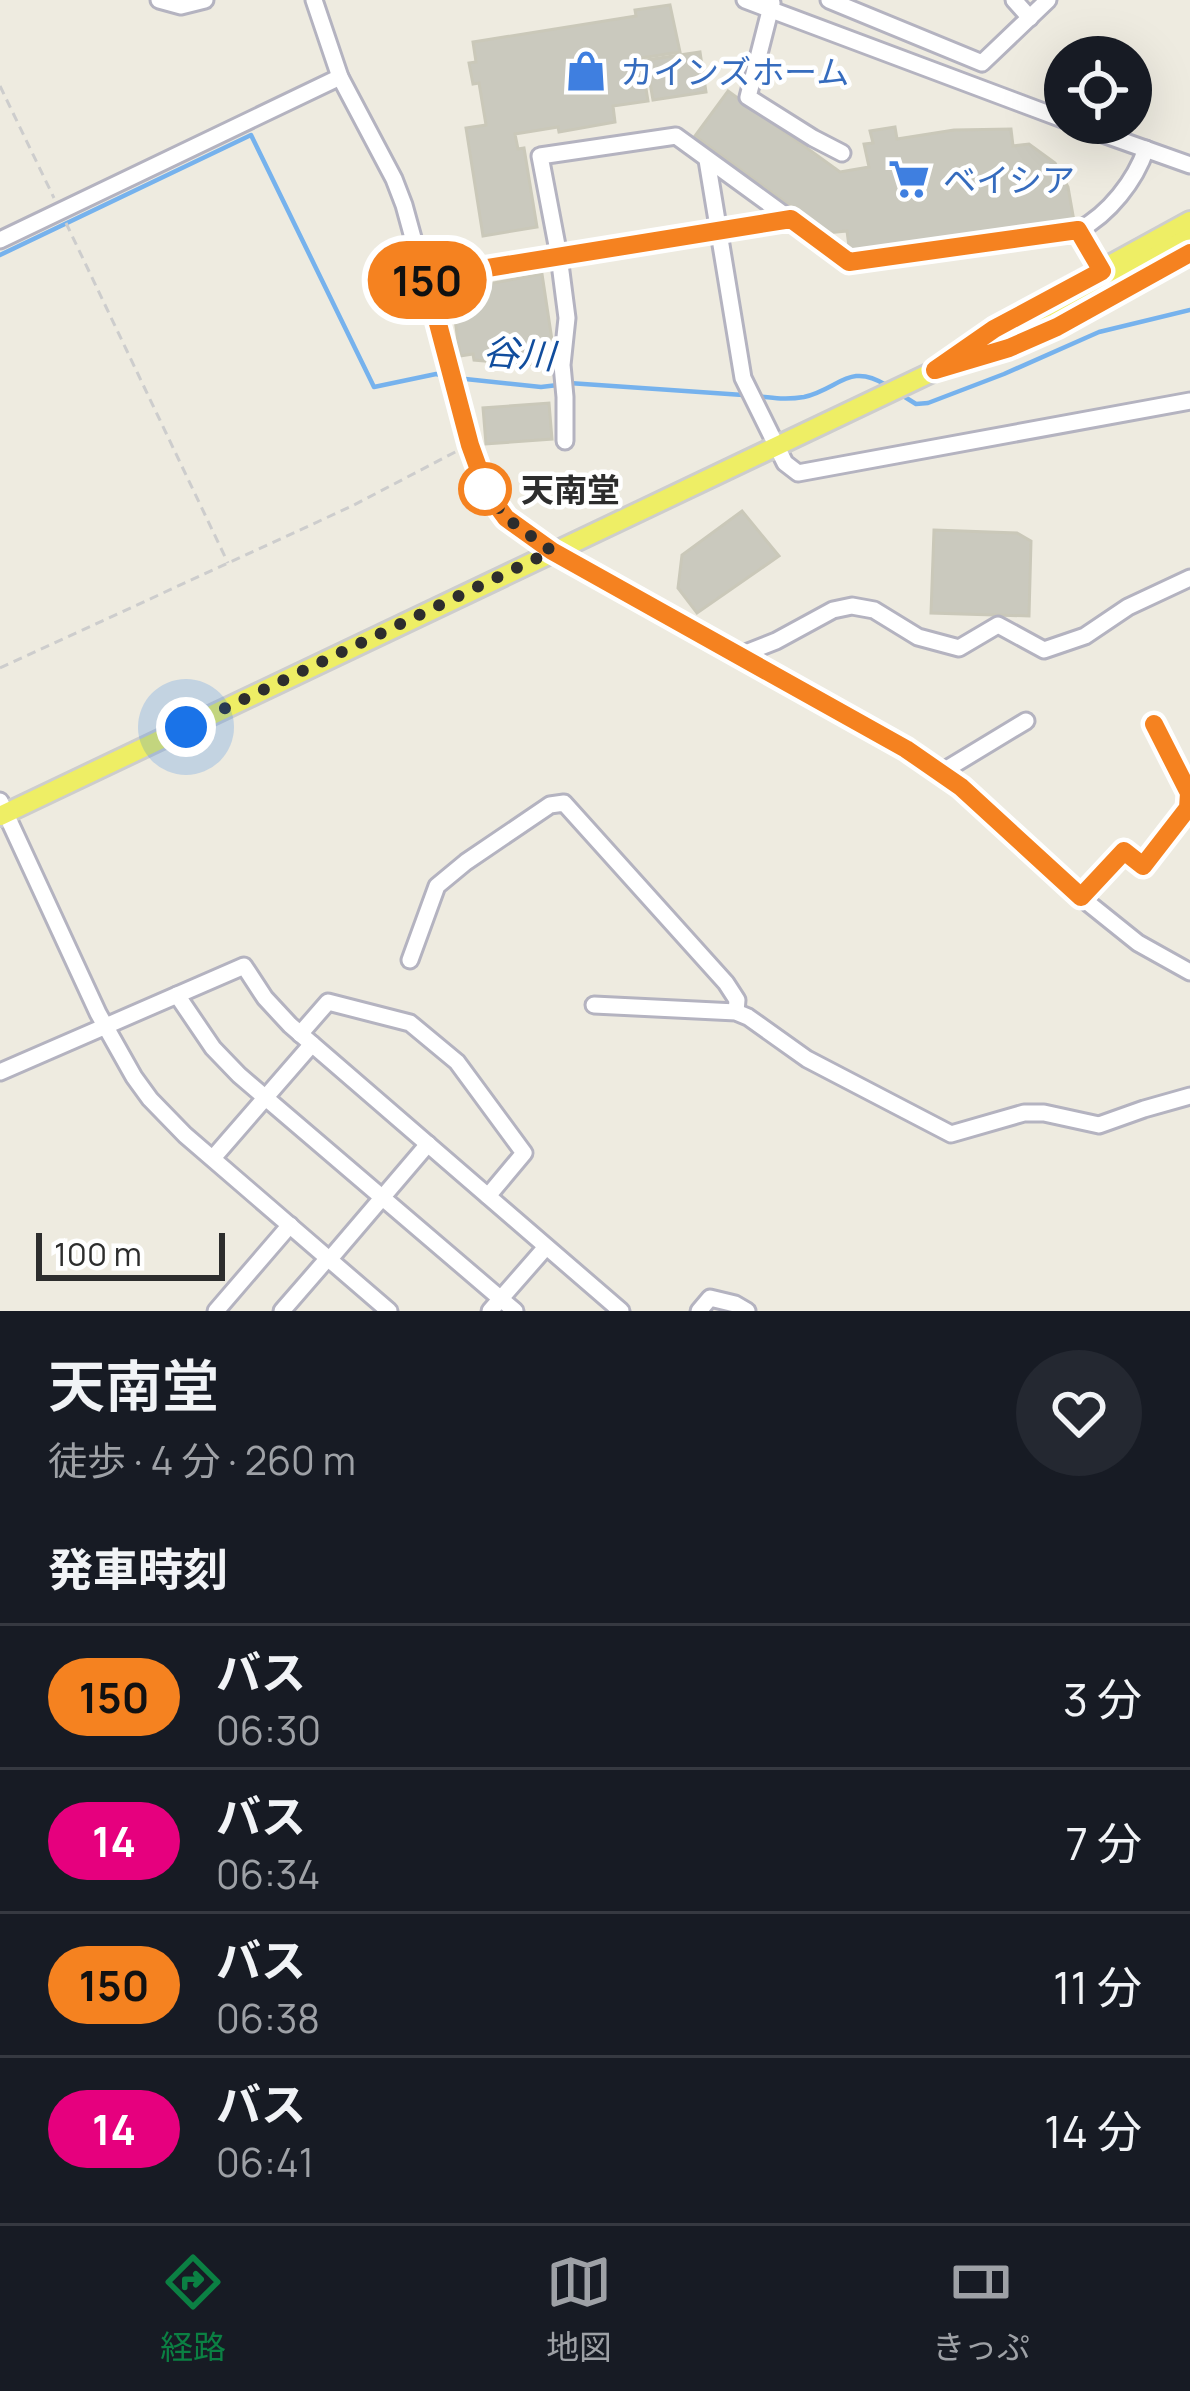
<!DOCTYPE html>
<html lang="ja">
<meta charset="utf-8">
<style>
:root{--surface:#171b24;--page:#242831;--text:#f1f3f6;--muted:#9ea1a6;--line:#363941;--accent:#0b8043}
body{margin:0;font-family:Manrope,"Noto Sans JP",sans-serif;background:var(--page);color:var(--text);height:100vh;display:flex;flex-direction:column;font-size:45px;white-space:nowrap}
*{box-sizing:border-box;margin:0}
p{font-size:39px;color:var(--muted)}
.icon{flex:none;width:66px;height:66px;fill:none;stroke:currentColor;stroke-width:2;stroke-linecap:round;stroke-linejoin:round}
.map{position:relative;height:1311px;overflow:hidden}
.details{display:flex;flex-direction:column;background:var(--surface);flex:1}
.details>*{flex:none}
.badge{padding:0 24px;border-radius:39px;font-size:42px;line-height:78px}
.tools{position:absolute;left:1044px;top:36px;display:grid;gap:24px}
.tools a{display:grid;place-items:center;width:108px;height:108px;border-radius:50%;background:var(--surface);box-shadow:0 12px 48px #0002;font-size:60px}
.scale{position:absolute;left:36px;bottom:30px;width:189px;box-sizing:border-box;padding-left:12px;border:6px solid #2d2d2d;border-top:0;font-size:33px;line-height:42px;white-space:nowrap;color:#2d2d2d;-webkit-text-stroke:9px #fff;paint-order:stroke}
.you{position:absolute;width:60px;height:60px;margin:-30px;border:9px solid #fff;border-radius:50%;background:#1a73e8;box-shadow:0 0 0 18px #1a73e833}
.map>.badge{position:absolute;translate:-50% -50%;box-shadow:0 0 0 6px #fff}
h2{padding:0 48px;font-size:45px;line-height:108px}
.round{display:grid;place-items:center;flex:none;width:126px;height:126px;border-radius:63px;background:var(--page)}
.head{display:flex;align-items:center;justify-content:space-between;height:204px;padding:0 48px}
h1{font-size:57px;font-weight:600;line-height:90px}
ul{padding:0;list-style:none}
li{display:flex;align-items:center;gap:36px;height:144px;padding:0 48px;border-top:3px solid var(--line)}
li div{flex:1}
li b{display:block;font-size:45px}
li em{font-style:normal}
li .badge{min-width:132px;font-weight:700;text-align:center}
.dock{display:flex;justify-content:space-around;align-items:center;height:168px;border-top:3px solid var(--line);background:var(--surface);font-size:33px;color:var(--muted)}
.dock a{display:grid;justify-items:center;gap:6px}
.dock .current{color:var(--accent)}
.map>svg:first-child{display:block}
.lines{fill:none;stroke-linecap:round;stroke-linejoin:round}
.stream{stroke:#76b2ed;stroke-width:4.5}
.building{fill:#cac9be;stroke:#cac8b9;stroke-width:3}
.minor-casing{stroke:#b4b3c0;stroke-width:21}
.major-casing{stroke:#cdcdcd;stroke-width:24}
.path{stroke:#cdcdcd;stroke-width:3;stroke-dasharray:9 6;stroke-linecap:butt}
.minor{stroke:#fff;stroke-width:15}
.major{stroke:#eeee65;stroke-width:18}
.line-casing{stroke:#fff;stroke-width:27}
.line{stroke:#f58220;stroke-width:18}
.walk{stroke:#2d2d2d;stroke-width:12;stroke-dasharray:0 21.6}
.stop-dot{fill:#fff;stroke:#f58220;stroke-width:6}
.labels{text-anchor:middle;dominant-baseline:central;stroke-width:9;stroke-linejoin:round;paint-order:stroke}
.shop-label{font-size:33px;fill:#366cbe;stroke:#fff;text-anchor:start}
.stop-label{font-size:33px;font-weight:bold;fill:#2d2d2d;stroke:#fff;text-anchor:start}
.water-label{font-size:36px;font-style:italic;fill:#114d9d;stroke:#fff}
</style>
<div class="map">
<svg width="1190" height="1311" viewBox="0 0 1190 1311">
<rect width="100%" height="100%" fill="#eeebe0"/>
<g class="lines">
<!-- stream -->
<g class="stream">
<polyline points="0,255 251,135 374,387 436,374 445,376"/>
<polyline points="456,378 541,387 558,385"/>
<polyline points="569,383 743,395"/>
<polyline points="900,394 916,404 928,403 1004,374 1099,332 1190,310"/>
<path d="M755,396c17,2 32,4 49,1 35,-8 45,-35 82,-12"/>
</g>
</g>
<!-- building -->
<g class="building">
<polygon points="670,5 680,52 641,58 648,101 613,106 615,122 559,132 558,127 515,134 518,149 524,148 537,227 483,236 466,128 486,125 479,83 473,84 469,63 476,62 473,42 636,16 635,10"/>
<polygon points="700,52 706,92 653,100 646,60"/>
<polygon points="728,91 840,172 869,167 864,144 873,143 870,131 895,127 897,139 954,130 1011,129 1013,146 1029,144 1055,163 1068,187 1074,221 850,254 847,231 827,233 695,136"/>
<polygon points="542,274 555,360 528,365 474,360 473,354 460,356 452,297 473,294 472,287"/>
<polygon points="549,403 552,439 486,444 483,408"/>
<polygon points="742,511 779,556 697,613 678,588 682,555"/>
<polygon points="934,530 1017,533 1031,541 1029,616 931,613"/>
</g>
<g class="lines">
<!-- minor casing -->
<g class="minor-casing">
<g id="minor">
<polyline points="159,0 181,6 205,0"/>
<polyline points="314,0 340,77 394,179 404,205 470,445 487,492 507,519 552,551 906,749 961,787 1067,886 1138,943 1190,972"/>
<polyline points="745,0 1065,120"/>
<polyline points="829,0 982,63 1048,0"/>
<polyline points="1014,0 1030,18"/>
<polyline points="772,3 748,97 813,138 842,153"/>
<polyline points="1072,123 1190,165"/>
<polyline points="707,160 743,378 785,463 798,473 1190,401"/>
<polyline points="1079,230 1102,271"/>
<polyline points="0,240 340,77"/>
<polyline points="426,279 791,219"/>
<path d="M565,441v-44l-3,-32 5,-47 -8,-62 -19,-100 136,-20 173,126 230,-32c30,-16 56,-49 67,-81"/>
<polyline points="738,656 776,641 833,610 852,606 874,610 918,637 959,648 998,625 1044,650 1085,636 1128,607 1190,578"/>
<polyline points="940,773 1026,721"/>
<polyline points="0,801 98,1013 134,1077 150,1099 185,1135 389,1311"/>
<polyline points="1081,897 1124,851 1143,866 1188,808 1189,793 1154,724"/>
<polyline points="410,960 437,886 466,862 550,805 564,803 726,983 737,1000 736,1012"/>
<polyline points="177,995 213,1048 239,1075 515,1311"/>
<polyline points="594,1005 736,1012 748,1017 807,1059 951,1134 1024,1113 1044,1113 1099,1125 1144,1109 1190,1096"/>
<polyline points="300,1034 328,1002 410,1023 457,1062 524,1153 488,1196"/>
<polyline points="0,1072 244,966 265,998 290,1025 621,1311"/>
<polyline points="213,1158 312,1044"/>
<polyline points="329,1260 428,1144"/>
<polyline points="216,1311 290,1225"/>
<polyline points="282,1311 328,1258"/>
<polyline points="490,1311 546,1247"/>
<polyline points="699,1311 710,1298 735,1304 747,1311"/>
</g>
</g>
<!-- major casing -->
<g class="major-casing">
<g id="major">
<polyline points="993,329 1190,221"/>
<polyline points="1020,343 1057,327 1190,253"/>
<polyline points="0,816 1052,315 1190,237"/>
</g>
</g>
<!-- path -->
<g class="path">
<polyline points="0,86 54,198"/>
<polyline points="66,223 228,563"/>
<polyline points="0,668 352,506 459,450"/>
</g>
<!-- minor -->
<use href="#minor" class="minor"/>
<!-- major -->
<use href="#major" class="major"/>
</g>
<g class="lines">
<!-- line casing -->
<g class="line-casing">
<polyline id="line" points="1154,724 1189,793 1188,808 1143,866 1124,851 1081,897 961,787 906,749 552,551 506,518 487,492 470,445 426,278 791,219 849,262 1078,230 1102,271 994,329 935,370 1009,348 1057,327 1190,253"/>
</g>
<!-- line -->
<use href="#line" class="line"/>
<!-- walk -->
<polyline class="walk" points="186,727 552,551 506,518 485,489"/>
</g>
<!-- icons -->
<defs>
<g id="shop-bare" transform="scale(3.24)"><path d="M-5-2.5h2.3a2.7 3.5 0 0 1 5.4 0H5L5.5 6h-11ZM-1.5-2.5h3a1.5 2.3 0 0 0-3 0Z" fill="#3f7fe0" stroke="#fff" stroke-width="2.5" paint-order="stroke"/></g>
<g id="supermarket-bare" transform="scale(3.24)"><path d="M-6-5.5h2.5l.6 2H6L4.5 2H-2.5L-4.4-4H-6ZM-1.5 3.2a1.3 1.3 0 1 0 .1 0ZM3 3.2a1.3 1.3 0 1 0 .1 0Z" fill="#3f7fe0" stroke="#fff" stroke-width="2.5" paint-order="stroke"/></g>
</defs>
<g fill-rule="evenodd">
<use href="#shop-bare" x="586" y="71"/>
<use href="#supermarket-bare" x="909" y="179"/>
</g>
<!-- markers -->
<circle class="stop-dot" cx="485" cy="489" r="24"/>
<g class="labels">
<!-- shop labels -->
<g class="shop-label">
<text x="620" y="71">カインズホーム</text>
<text x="943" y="179">ベイシア</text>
</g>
<!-- stop labels -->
<g class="stop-label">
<text x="521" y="489">天南堂</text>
</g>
<!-- water labels -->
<g class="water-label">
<text transform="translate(519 353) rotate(4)">谷川</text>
</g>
</g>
</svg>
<div class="tools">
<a><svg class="icon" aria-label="locate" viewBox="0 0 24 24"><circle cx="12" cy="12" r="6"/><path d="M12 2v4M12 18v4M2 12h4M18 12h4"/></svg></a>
</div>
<div class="scale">100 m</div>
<div class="you" style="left:186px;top:727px"></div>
<b class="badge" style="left:427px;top:280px;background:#f58220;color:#111">150</b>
</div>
<section class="details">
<div class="head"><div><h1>天南堂</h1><p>徒歩 · 4 分 · 260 m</p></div><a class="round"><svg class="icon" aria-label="heart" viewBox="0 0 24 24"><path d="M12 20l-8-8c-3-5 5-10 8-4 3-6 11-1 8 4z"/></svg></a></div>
<h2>発車時刻</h2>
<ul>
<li><span class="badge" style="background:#f58220;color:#111">150</span><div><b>バス</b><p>06:30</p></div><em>3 分</em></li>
<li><span class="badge" style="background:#e6007e;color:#fff">14</span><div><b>バス</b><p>06:34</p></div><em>7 分</em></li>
<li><span class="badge" style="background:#f58220;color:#111">150</span><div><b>バス</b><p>06:38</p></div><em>11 分</em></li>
<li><span class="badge" style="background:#e6007e;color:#fff">14</span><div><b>バス</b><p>06:41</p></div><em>14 分</em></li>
</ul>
</section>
<nav class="dock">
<a class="current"><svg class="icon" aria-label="directions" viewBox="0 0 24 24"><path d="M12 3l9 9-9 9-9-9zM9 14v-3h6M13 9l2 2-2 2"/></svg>経路</a>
<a><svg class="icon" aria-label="map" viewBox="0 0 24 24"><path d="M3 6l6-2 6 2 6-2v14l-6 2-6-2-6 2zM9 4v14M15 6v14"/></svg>地図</a>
<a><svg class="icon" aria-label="tickets" viewBox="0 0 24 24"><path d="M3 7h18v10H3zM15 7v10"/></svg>きっぷ</a>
</nav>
